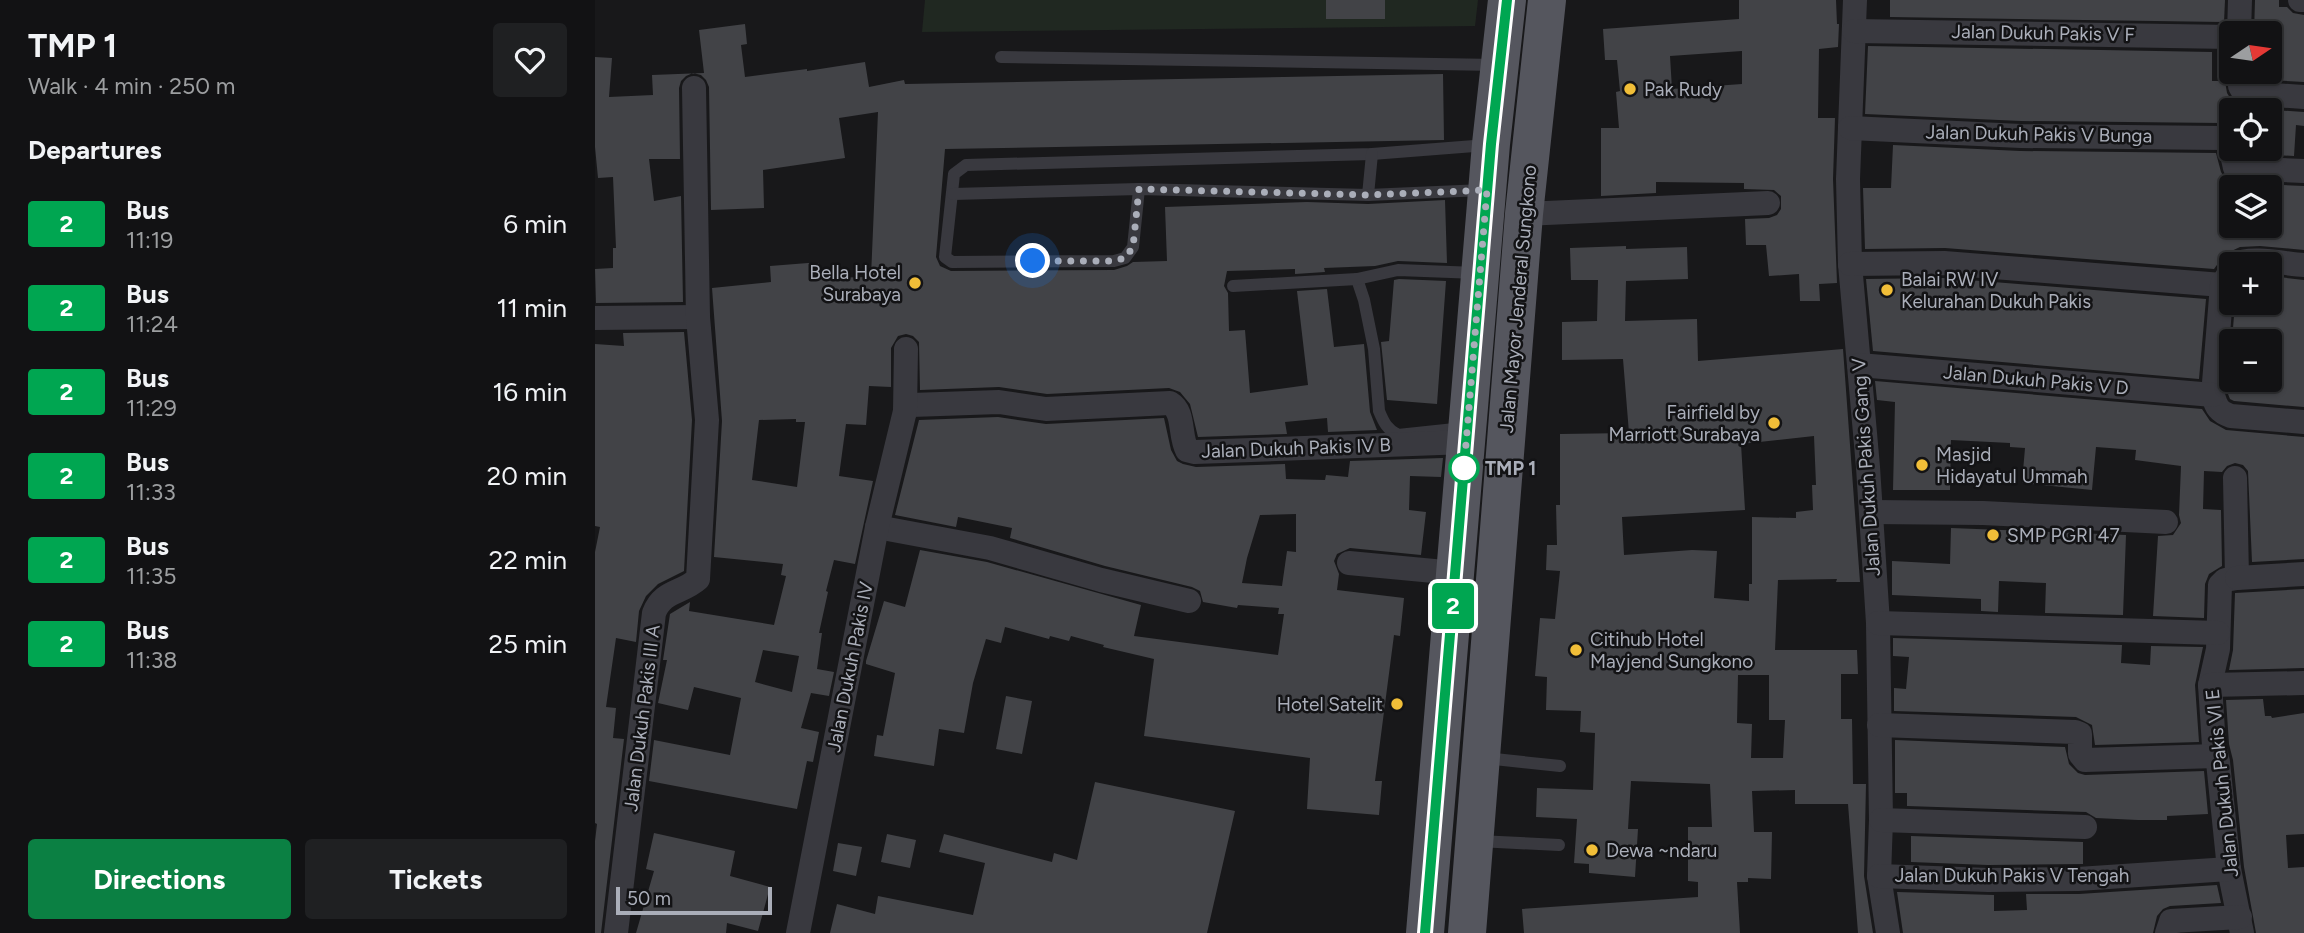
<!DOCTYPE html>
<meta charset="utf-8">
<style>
:root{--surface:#121214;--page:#1f2022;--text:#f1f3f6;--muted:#9c9ea0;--line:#313234;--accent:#0b8043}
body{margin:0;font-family:Figtree,sans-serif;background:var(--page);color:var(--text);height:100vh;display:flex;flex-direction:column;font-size:26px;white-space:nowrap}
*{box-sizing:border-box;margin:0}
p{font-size:23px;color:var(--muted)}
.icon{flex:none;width:38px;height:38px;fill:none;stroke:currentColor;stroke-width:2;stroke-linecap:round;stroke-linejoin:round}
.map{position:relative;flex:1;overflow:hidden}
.drawer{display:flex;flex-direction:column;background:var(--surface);width:595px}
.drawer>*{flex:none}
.badge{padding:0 14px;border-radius:5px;font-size:24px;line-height:46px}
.needle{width:46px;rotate:77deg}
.buttons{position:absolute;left:1624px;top:21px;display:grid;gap:14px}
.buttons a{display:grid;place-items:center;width:63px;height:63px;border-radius:7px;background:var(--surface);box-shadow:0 2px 5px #0004,0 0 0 2px var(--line);font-size:35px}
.scale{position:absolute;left:21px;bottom:18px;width:156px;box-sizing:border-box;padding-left:7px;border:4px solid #aaaeb9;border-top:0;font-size:19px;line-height:24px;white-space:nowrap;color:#aaaeb9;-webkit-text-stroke:5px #131315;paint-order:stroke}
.you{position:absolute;width:35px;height:35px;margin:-18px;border:5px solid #fff;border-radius:50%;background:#1a73e8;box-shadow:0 0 0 10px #1a73e833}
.map>.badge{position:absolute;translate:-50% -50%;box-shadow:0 0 0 4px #fff}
h2{padding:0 28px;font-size:26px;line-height:63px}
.round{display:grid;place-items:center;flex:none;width:74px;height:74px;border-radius:7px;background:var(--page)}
.headline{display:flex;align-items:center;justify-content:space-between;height:119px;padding:0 28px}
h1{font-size:33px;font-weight:700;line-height:52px}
.cta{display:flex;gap:14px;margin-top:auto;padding:14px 28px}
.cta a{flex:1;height:80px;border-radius:7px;background:var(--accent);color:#fff;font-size:28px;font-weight:700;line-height:80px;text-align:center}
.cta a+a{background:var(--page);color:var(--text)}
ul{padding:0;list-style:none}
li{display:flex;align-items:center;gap:21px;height:84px;padding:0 28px}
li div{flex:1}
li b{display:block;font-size:26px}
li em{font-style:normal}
li .badge{min-width:77px;font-weight:700;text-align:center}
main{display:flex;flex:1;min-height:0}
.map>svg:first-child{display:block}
.green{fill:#202821}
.building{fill:#424347;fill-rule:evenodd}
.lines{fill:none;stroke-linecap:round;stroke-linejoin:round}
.lane{stroke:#39393f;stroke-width:12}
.street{stroke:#39393f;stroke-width:24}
.primary{stroke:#55565e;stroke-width:38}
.line-casing{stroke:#fff;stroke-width:16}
.line{stroke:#00a651;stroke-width:10}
.walk{stroke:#aaaeb9;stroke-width:7;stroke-dasharray:0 12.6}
.poi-dot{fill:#f1be38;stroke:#131315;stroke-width:2.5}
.stop-dot{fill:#fff;stroke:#00a651;stroke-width:3.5}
.labels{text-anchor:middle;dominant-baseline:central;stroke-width:5;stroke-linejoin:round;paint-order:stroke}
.street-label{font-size:19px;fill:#aaaeb9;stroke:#131315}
.poi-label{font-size:19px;fill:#aaaeb9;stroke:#131315;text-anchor:start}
.stop-label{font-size:19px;font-weight:bold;fill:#aaaeb9;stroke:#131315;text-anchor:start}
</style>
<main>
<section class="drawer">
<div class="headline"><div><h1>TMP 1</h1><p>Walk · 4 min · 250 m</p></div><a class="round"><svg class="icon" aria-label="heart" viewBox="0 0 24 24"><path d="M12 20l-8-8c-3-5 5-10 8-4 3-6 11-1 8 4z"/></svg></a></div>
<h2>Departures</h2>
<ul>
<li><span class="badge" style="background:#00a651;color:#fff">2</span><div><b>Bus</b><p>11:19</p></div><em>6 min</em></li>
<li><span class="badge" style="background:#00a651;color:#fff">2</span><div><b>Bus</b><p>11:24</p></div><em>11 min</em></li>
<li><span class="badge" style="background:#00a651;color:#fff">2</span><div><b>Bus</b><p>11:29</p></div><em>16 min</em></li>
<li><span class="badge" style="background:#00a651;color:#fff">2</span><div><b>Bus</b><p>11:33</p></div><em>20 min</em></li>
<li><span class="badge" style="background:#00a651;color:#fff">2</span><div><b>Bus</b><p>11:35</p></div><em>22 min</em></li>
<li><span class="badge" style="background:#00a651;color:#fff">2</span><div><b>Bus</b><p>11:38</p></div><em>25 min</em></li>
</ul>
<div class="cta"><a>Directions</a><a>Tickets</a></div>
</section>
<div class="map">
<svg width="1709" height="933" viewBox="0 0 1709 933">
<rect width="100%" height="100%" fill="#18181a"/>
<!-- green -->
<polygon class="green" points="330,0 883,0 880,26 327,32"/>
<!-- building -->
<g class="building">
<rect x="731" y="0" width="59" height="19"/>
<path d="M1144,0h97l1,24h2l-1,23 -19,2 -1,69h17l-2,61 4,104 -18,1 1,17h-20l-1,-27 -30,2 -3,-31h-20l-1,-26 24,-1 8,-3 4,-6v-13l-7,-6 -30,-1v-6l-88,-1v11l-55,3v-68h18l-3,-36 4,-1 -3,-31h-12l-2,-31 136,-10zM1147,51v33l-70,5 -2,-33z"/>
<polygon points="1295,0 1630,0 1629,22 1295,17"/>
<polygon points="1660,0 1684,0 1684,7 1692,7 1698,13 1709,15 1709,82 1660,79 1660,72 1675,72 1675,33 1659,33"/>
<path d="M150,24l2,20 -6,1 4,32 62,-8v2l58,-9 4,25 35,-7 1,4 538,-10 1,66 -499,9 -9,108 4,9 11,5 163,-1 13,-4 6,-4 34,-1 -2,-54 142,-5 61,2 77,-4 2,63 -49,-2 -23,5 -51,2 1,4 -30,2v-5l-68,2 -3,15 4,7 1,38 16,-1 5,63 58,-8 -11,-94 30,-2 7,58 30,-3 6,68 7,18 -49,2 -1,-14 -42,4 2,12 -89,3 -8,-33 -10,-12 -11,-4 -122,6 -48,-7 -79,3 -1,-48 -6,-6 -7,-2 -8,2 -7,12v39l-22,-1 -3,39 -20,-1 -7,52 34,5 -18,83 -21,-4 -8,31 2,1 -9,41h3l-5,36 17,3 -5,24 -18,-3 -10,35 18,4 -6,30 -6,-1 -10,48 -148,-28 5,-41 76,15 11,-57 -47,-11 -6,23 -30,-7 9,-43h-4l7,-46 20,-12 -1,9 85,14 12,-49 -5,-1 2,-11 -69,-7 8,-136 -10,-133 59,-6 -1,-16 38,-3h11l1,15 51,-1 7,-165 -39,6 6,40 -82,12 1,38 -53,2 -2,-123 -3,-7 -5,-5 -8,-2 -7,3 -5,5 -2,7 1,71h-31l5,42 27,-5 2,106 -87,1 -1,-34 18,-1v-20h3l-3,-71 -15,1 -3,-31v-90l17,1 -3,39 44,-2 -1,-20 52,-2 -5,-43zM201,419v3h9l-8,65 -45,-7 7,-60zM168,650l36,6 -7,36 -37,-10z"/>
<polygon points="1273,46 1617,52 1617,81 1630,81 1632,93 1637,101 1636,126 1627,123 1426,121 1270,114"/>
<polygon points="1663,109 1709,112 1709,126 1701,125 1699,156 1665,154 1665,149 1675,149 1675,110"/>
<polygon points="1298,145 1425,151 1621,153 1626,172 1630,179 1636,182 1636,228 1675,226 1676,187 1667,187 1666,184 1709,186 1709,250 1665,246 1645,247 1630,254 1619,269 1350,248 1270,249 1268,188 1296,188"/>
<path d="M1031,246v3l61,-2 1,32 -62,2 -1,40 72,-2 1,42 145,-12 17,233h-24l1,-3 -59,1 -3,70h82l1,24h-17v45h11l1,65h13l-2,92 9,57h-15l-10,-129h-53v-14l-43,1 2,41h18l-1,47 -23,-1v4h-11l3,51h-216l-2,-24 176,-12v-15l-10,-1v-54h24l-2,-43 -79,-3 -3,48h10l-3,48 -46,-4v-9l-15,-1 3,-44 -41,-2 1,-29 56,2 2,-57 -15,-1 1,-21 -35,-1 1,-33 -12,-1 5,-58 15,1 5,-48 -14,-1 1,-25h10l-1,-40h4v-71l69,-1 -6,-74 -61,1v-38l35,-1 1,-41h-27l-1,-32zM1219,436l2,49h-4l1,25 -17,2v6l-44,-1v67h-3v17l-35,-3 3,-47 -25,-1 -68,5 -2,-38 123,-7 -4,-66zM1143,675h31v45h16l-2,38h-32l1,-34 -15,-1z"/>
<polygon points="1675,276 1709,280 1709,407 1639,401 1635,399 1633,394 1636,354 1636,380 1675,380 1675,341 1637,341 1640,303 1675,303"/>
<polygon points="1348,278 1611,299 1604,379 1278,351 1271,279"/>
<polygon points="804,279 851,281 842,404 792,400 786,342 794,341 799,280"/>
<polygon points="89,332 97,420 89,571 63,584 51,596 44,611 41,642 21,638 11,707 21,708 18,738 29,739 6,933 0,933 0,841 2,824 0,823 0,552 5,527 0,526 0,344 29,346 28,333"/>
<polygon points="1280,381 1607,409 1615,421 1631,430 1709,437 1709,559 1657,562 1653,471 1648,465 1640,463 1632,466 1627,472 1609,471 1608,509 1626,510 1627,566 1614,574 1610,584 1609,618 1558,616 1563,536 1578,535 1586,523 1584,515 1586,466 1540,460 1541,450 1501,447 1497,490 1427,483 1430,448 1415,447 1415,443 1356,440 1355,490 1298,490 1300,402 1282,400"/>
<path d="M403,417l48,7 118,-6 7,32 6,11 6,3 13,3 89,-3 1,15 39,1 1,-5 22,2 2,-16 93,-3 -2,19 -31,-1 -1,34 17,2 -5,43 -71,-7 -13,6 -3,7 5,13 -2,16 67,8 -4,38 -6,-1 -19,146h7l-3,34 -72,-6 3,-51 -166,-22 10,-77 -51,-12 1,-2 -33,-9 -2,5 -19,-5 -1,3 -44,-12 -4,16 -15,-4 -13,44 -9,50 -25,-4 -5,37 -60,-10 3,-21 6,1 12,-63 -29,-9v-3l18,-60 21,6 15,-57 67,12 154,43 -7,31 144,19 6,-41h-6l1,-6 -41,-3 -1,3 -34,-6 -3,-11 -8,-4 -87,-21 -95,-28 2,-10 -54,-11 -2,10 -61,-12 24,-95zM701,514v38l-9,-1 -5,35 -40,-3 5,-25 13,-43z"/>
<polygon points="1356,528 1531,535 1528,615 1450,613 1451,583 1404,581 1403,612 1386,611 1386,599 1297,595 1297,561 1355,564"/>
<polygon points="1709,589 1709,668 1634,670 1638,650 1640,593"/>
<polygon points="1298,638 1527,645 1526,663 1555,665 1556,646 1608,647 1600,685 1604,742 1500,745 1497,725 1481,717 1299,711 1299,688 1311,689 1314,657 1298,656"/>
<polygon points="411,696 437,701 427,754 401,749"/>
<polygon points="1668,699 1670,716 1676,716 1677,718 1709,713 1709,834 1691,835 1693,868 1709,867 1709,933 1661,933 1649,867 1638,760 1634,744 1631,700"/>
<polygon points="1300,740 1470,747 1474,764 1483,773 1490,775 1609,771 1613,814 1572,816 1572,820 1543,820 1501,818 1491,812 1312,806 1312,793 1300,793"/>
<polygon points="500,782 640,811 612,933 235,933 242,904 280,914 283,896 378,915 390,863 344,852 349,834 457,862 459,853 482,860"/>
<polygon points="59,833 140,851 135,876 175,887 163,931 132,923 131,933 41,933 59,871 51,869"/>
<polygon points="292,834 321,840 315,868 286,862"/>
<polygon points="1316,836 1488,842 1488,864 1393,865 1316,862"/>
<polygon points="243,843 267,847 261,876 238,871"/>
<polygon points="1622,885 1626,903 1575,906 1568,909 1562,916 1558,933 1308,933 1302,892 1399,895 1399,911 1432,910 1431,894 1484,894"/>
</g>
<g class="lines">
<!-- lane -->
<g class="lane">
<polyline points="406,57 902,65"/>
<polyline points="544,189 538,247 530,258 519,261 357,262 350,257 359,174 371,165 777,154 892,145"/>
<polyline points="358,194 544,189 773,195 777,154"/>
<polyline points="773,195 888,190"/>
<path d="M762,279l7,21 10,49 5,62c5,12 8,18 19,24l66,-7"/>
<polyline points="638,286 762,279 803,270 882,273"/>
<polyline points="890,758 965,766"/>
<polyline points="883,841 964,845"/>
</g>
<!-- street -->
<g class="street">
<polyline points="1260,0 1253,179 1255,264 1273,467 1283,623 1286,820 1284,876 1293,933"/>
<polyline points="1705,0 1709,0"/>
<polyline points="1259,31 1636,37"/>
<polyline points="1644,33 1645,0"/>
<polyline points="1645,72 1645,86 1649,93 1709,97"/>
<polyline points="1255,128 1426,136 1627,138 1634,141 1640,168 1709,171"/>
<polyline points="929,214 1173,203"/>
<polyline points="1255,264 1349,263 1627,285"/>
<path d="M1641,264c15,-8 50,0 68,1"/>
<path d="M1636,270l-9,15 -9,110c3,12 6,17 18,21l73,6"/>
<polyline points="0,318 103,317"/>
<polyline points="1264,365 1618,395"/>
<path d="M310,411l6,-6 88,-3 47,7 124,-6c15,9 9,32 17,47l8,2 272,-10"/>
<polyline points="1640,478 1642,578 1630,580 1625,585 1623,649 1615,685 1619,746 1623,762 1634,869 1647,933"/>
<polyline points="1276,512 1388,513 1571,522"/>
<polyline points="282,527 395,548 506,580 594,601"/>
<polyline points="754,563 860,573"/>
<polyline points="1642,578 1709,574"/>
<polyline points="1283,623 1623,633"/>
<polyline points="1615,685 1709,683"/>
<polyline points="1284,725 1480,732 1485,734 1485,754 1490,760 1621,756"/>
<polyline points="1286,820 1490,827"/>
<polyline points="1284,876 1393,880 1483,879 1634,869"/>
<path d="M21,933l38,-320c9,-23 27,-19 44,-34l9,-159 -9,-103 -4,-229"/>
<polyline points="203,933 282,527 310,411 311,349"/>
<polyline points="1572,933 1576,921 1645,917"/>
</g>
<!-- primary -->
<g class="primary">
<polyline points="830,933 896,144 912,0"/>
<polyline points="872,933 929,214 952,0"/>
</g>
</g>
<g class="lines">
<!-- line casing -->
<g class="line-casing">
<polyline id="line" points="830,933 896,144 912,0"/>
</g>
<!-- line -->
<use href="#line" class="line"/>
<!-- walk -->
<polyline class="walk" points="438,261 519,261 530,258 538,247 544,189 773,195 892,190 869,468"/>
</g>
<!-- markers -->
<g class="poi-dot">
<circle cx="1035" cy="89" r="7"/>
<circle cx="320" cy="283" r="7"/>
<circle cx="1292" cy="290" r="7"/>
<circle cx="1179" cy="423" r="7"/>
<circle cx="1327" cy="465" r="7"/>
<circle cx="1398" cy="535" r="7"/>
<circle cx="981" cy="650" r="7"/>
<circle cx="802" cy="704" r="7"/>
<circle cx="997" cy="850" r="7"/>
</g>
<circle class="stop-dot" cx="869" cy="468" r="14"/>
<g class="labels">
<!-- street labels -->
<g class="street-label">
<text transform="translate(1448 33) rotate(1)">Jalan Dukuh Pakis V F</text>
<text transform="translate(1444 134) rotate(1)">Jalan Dukuh Pakis V Bunga</text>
<text transform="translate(923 299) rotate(-85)">Jalan Mayor Jenderal Sungkono</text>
<text transform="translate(1441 380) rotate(5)">Jalan Dukuh Pakis V D</text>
<text transform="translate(701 448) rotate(-2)">Jalan Dukuh Pakis IV B</text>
<text transform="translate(1271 467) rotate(-94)">Jalan Dukuh Pakis Gang V</text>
<text transform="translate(255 667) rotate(-79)">Jalan Dukuh Pakis IV</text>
<text transform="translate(47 718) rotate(-83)">Jalan Dukuh Pakis III A</text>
<text transform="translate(1627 783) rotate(-96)">Jalan Dukuh Pakis VI E</text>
<text x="1417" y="875">Jalan Dukuh Pakis V Tengah</text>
</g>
<!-- poi labels -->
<g class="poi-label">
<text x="1049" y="89">Pak Rudy</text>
<text x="306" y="272" text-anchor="end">Bella Hotel<tspan x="306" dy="22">Surabaya</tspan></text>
<text x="1306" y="279">Balai RW IV<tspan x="1306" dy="22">Kelurahan Dukuh Pakis</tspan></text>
<text x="1165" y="412" text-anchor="end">Fairfield by<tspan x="1165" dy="22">Marriott Surabaya</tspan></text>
<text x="1341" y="454">Masjid<tspan x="1341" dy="22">Hidayatul Ummah</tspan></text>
<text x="1412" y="535">SMP PGRI 47</text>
<text x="995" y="639">Citihub Hotel<tspan x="995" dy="22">Mayjend Sungkono</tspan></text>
<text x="788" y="704" text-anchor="end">Hotel Satelit</text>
<text x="1011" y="850">Dewa ~ndaru</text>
</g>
<!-- stop labels -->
<g class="stop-label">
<text x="890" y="468">TMP 1</text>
</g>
</g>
</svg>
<div class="buttons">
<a><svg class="needle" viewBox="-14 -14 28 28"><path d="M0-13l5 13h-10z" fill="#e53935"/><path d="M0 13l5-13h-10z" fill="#9c9ea0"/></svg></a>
<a><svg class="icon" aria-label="locate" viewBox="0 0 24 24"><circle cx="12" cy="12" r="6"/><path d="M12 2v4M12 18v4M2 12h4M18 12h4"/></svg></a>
<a><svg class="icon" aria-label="layers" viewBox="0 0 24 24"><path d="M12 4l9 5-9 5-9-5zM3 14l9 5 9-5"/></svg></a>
<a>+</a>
<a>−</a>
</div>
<div class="scale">50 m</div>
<div class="you" style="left:438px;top:261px"></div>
<b class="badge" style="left:858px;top:606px;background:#00a651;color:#fff">2</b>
</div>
</main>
